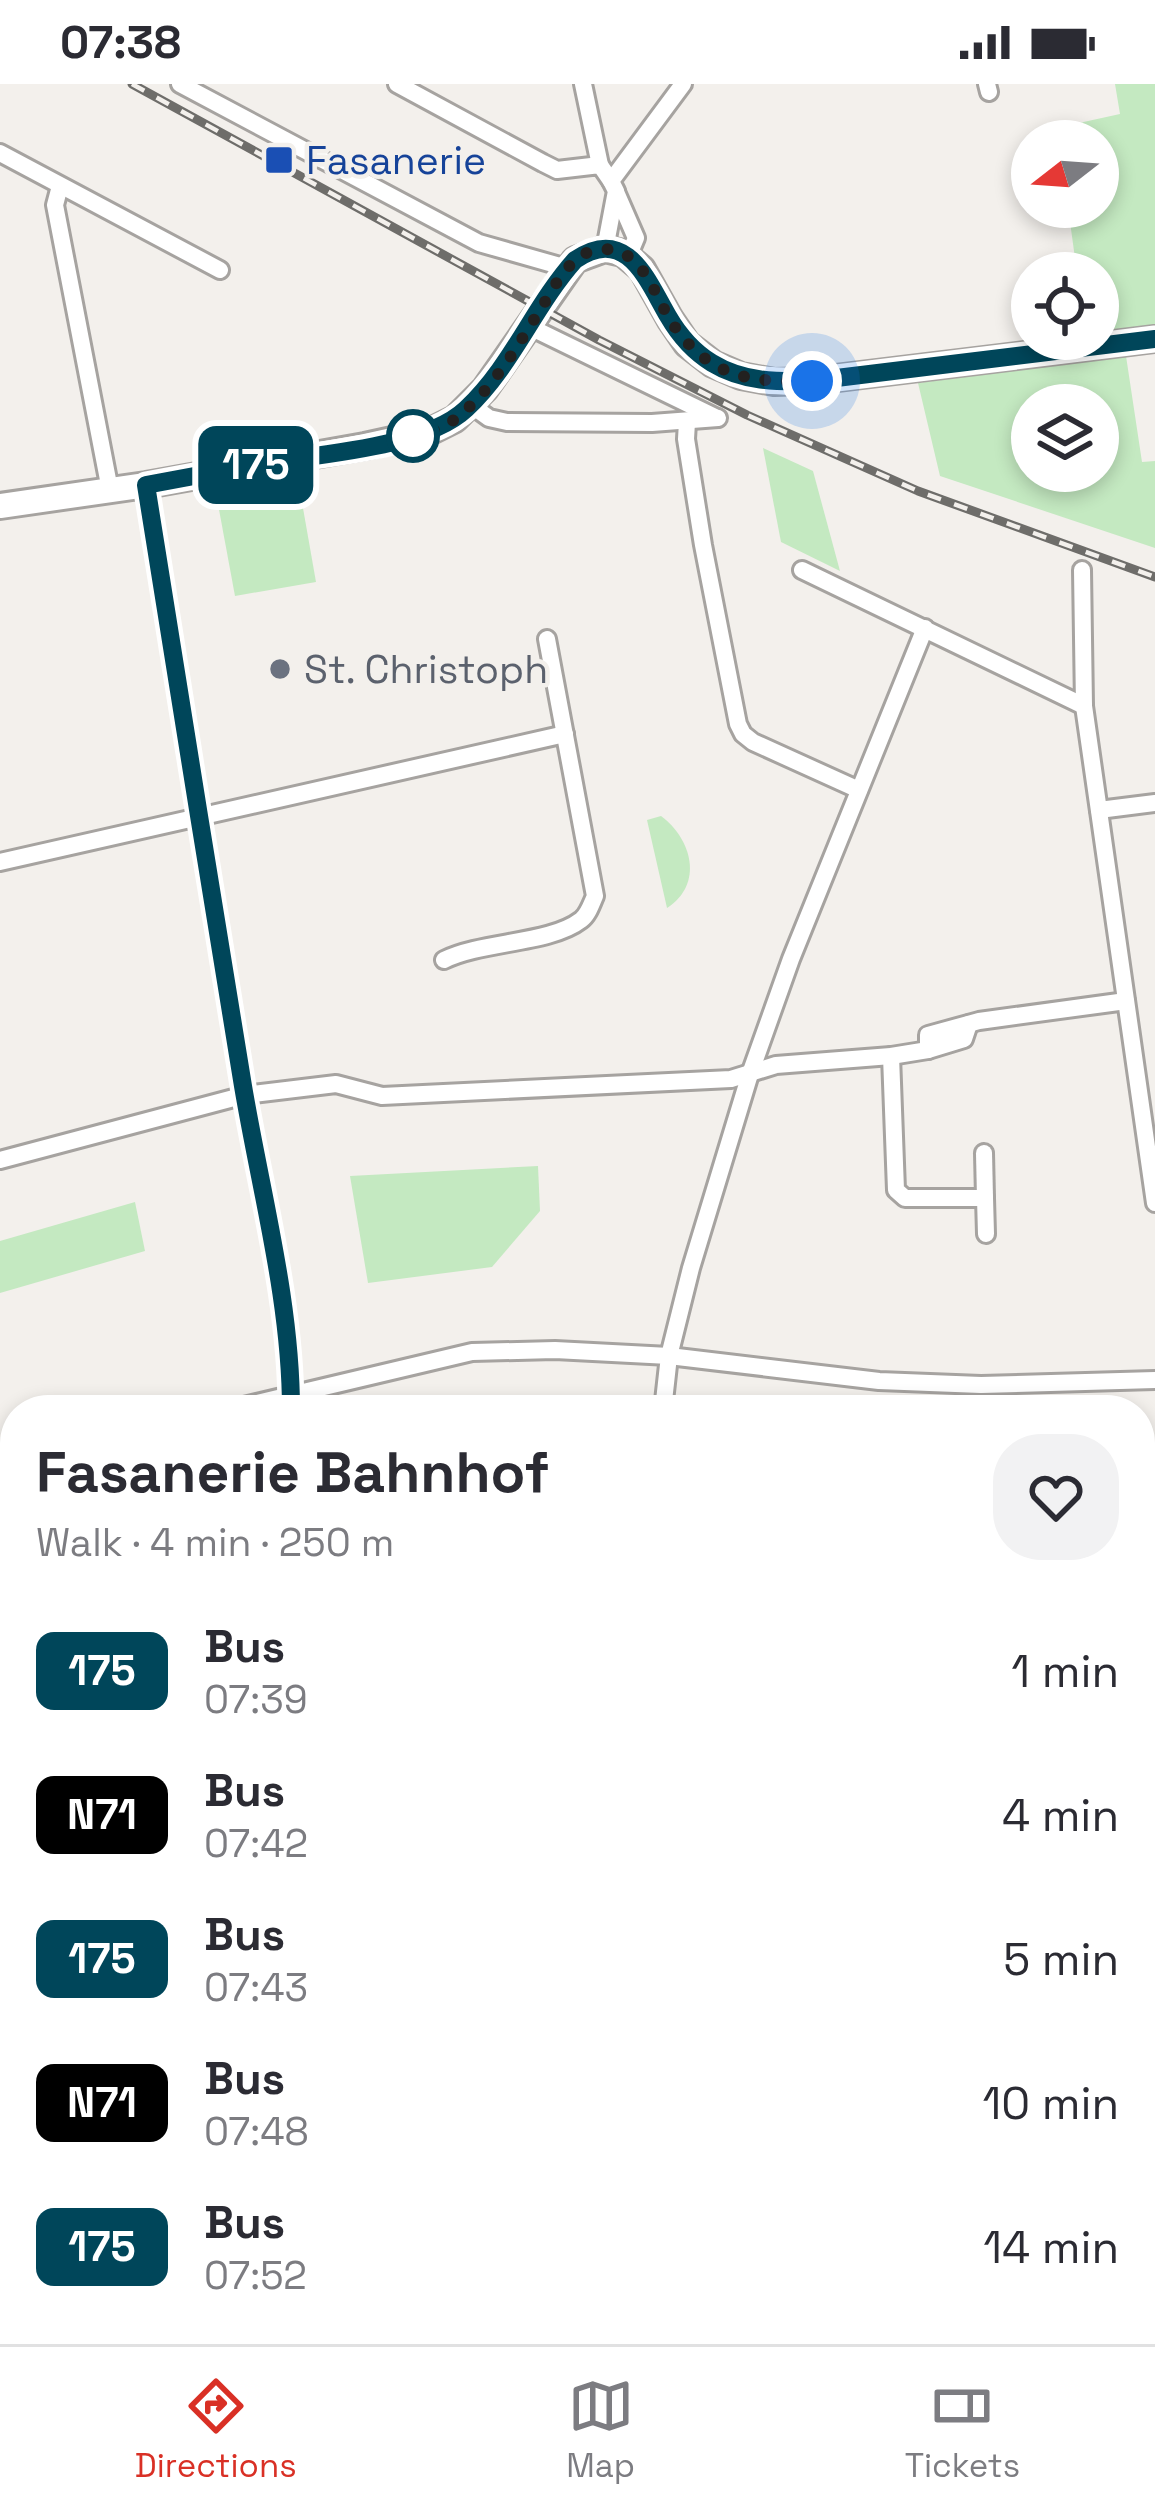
<!DOCTYPE html>
<meta charset="utf-8">
<style>
:root{--surface:#fff;--page:#f2f2f3;--text:#2b2b33;--muted:#7c7c81;--line:#e1e1e2;--accent:#d93025}
body{margin:0;font-family:"Space Grotesk",sans-serif;background:var(--page);color:var(--text);height:100vh;display:flex;flex-direction:column;font-size:45px;white-space:nowrap}
*{box-sizing:border-box;margin:0}
p{font-size:39px;color:var(--muted)}
.icon{flex:none;width:66px;height:66px;fill:none;stroke:currentColor;stroke-width:2;stroke-linecap:round;stroke-linejoin:round}
.map{position:relative;flex:1;overflow:hidden}
.drawer{position:absolute;left:0px;top:1311px;width:1155px;height:951px;display:flex;flex-direction:column;background:var(--surface);border-radius:48px 48px 0 0;box-shadow:0 6px 18px #0003}
.drawer>*{flex:none}
.badge{padding:0 24px;border-radius:18px;font-size:42px;line-height:78px}
.needle{width:78px;rotate:253deg}
.buttons{position:absolute;left:1011px;top:36px;display:grid;gap:24px}
.buttons a{display:grid;place-items:center;width:108px;height:108px;border-radius:50%;background:var(--surface);box-shadow:0 6px 18px #0003;font-size:60px}
.you{position:absolute;width:60px;height:60px;margin:-30px;border:9px solid #fff;border-radius:50%;background:#1a73e8;box-shadow:0 0 0 18px #1a73e833}
.map>.badge{position:absolute;translate:-50% -50%;box-shadow:0 0 0 6px #fff}
.round{display:grid;place-items:center;flex:none;width:126px;height:126px;border-radius:48px;background:var(--page)}
.overview{display:flex;align-items:center;justify-content:space-between;height:204px;padding:0 36px}
h1{font-size:57px;font-weight:700;line-height:90px}
ul{padding:0;list-style:none}
li{display:flex;align-items:center;gap:36px;height:144px;padding:0 36px}
li div{flex:1}
li b{display:block;font-size:45px}
li em{font-style:normal}
li .badge{min-width:132px;font-weight:700;text-align:center}
.status{display:flex;justify-content:space-between;align-items:center;height:84px;padding:0 60px;background:var(--surface);direction:ltr}
.status svg{height:33px;fill:currentColor}
.tabs{display:flex;justify-content:space-around;align-items:center;height:168px;border-top:3px solid var(--line);background:var(--surface);font-size:33px;color:var(--muted)}
.tabs a{display:grid;justify-items:center;gap:6px}
.tabs .on{color:var(--accent)}
.map>svg:first-child{display:block}
.green{fill:#c4e9c1;fill-rule:evenodd}
.lines{fill:none;stroke-linecap:round;stroke-linejoin:round}
.street-casing{stroke:#a6a3a0;stroke-width:22}
.secondary-casing{stroke:#a6a3a0;stroke-width:30}
.street{stroke:#fff;stroke-width:16}
.secondary{stroke:#fff;stroke-width:24}
.rail-casing{stroke:#6e6d6a;stroke-width:9}
.rail{stroke:#f3f0ec;stroke-width:4.5;stroke-dasharray:14;stroke-linecap:butt}
.line-casing{stroke:#fff;stroke-width:27}
.line{stroke:#00465a;stroke-width:18}
.walk{stroke:#222120;stroke-width:12;stroke-dasharray:0 21.6}
.transit-dot{fill:#1a4fb4;stroke:#f3f0ec;stroke-width:4.5}
.stop-dot{fill:#fff;stroke:#00465a;stroke-width:6}
.worship-dot{fill:#6b7280;stroke:#f3f0ec;stroke-width:4.5}
.labels{text-anchor:middle;dominant-baseline:central;stroke-width:9;stroke-linejoin:round;paint-order:stroke}
.transit-label{font-size:39px;fill:#164399;stroke:#f3f0ec;text-anchor:start}
.worship-label{font-size:39px;fill:#5b616d;stroke:#f3f0ec;text-anchor:start}
</style>
<div class="status"><b>07:38</b><svg viewBox="0 0 49 12"><path d="M0 12V9h3v3zM5 12V6h3v6zM10 12V3h3v9zM15 12V0h3v12zM26 1h20v11H26zM47 4h2v5h-2z"/></svg></div>
<div class="map">
<svg width="1155" height="2260" viewBox="0 0 1155 2260">
<rect width="100%" height="100%" fill="#f3f0ec"/>
<!-- green -->
<g class="green">
<polygon points="1115,0 1155,0 1155,242 1098,249 1098,189 1077,189 1068,123 1098,123 1098,57 1058,57 1056,44 1120,30"/>
<path d="M1126,272l16,106 13,-1v87l-215,-72 -22,-93zM1098,321v66h-66v-66z"/>
<polygon points="763,364 813,387 840,487 781,458"/>
<polygon points="297,390 316,498 235,512 215,404"/>
<path d="M661,732c31,23 43,68 6,92l-20,-88z"/>
<polygon points="538,1082 540,1127 492,1183 368,1199 350,1092"/>
<polygon points="135,1118 145,1167 0,1209 0,1157"/>
<polygon points="268,2252 268,2260 0,2260 0,2256"/>
</g>
<g class="lines">
<!-- street casing -->
<g class="street-casing">
<g id="street">
<polyline points="180,0 479,159 567,184"/>
<polyline points="397,0 543,79 557,86 600,81 611,97"/>
<polyline points="583,0 600,81"/>
<polyline points="987,0 989,8"/>
<polyline points="0,69 220,186"/>
<polyline points="60,102 55,121 110,406"/>
<polyline points="616,108 636,154 628,173"/>
<polyline points="605,165 616,107 611,97 683,0"/>
<polyline points="530,243 717,334"/>
<polyline points="471,321 489,334 507,338 652,339 718,334"/>
<polyline points="687,338 686,355 703,461 738,640 743,650 753,658 859,706"/>
<path d="M146,401c32,197 63,395 96,592 18,110 49,221 49,333"/>
<polyline points="802,486 1084,622"/>
<polyline points="1082,486 1084,622 1155,1119"/>
<polyline points="1099,726 1155,719"/>
<polyline points="0,778 565,650"/>
<path d="M444,876c38,-19 106,-16 137,-40 7,-5 10,-15 14,-24l-48,-257"/>
<polyline points="928,966 928,951 979,937 1126,917"/>
<polyline points="891,972 896,1106 905,1114 985,1114 986,1150"/>
<polyline points="984,1069 985,1114"/>
<polyline points="0,1076 245,1011 336,1000 382,1012 731,995 776,981 891,972 928,966 964,955 969,940"/>
<polyline points="227,1326 472,1268 555,1266 669,1272 879,1297 981,1301 1155,1296"/>
<polyline points="663,1326 669,1272 691,1184 750,990 791,875 925,544"/>
<polyline points="0,1382 15,1378"/>
<polyline points="1140,1561 1155,1561"/>
<polyline points="1140,1767 1155,1628"/>
<polyline points="0,2246 15,2246"/>
<polyline points="881,2247 884,2260"/>
<polyline points="1107,2247 1107,2260"/>
<polyline points="283,2260 284,2247"/>
<polyline points="390,2260 390,2247"/>
<polyline points="620,2260 620,2247"/>
</g>
</g>
<!-- secondary casing -->
<g class="secondary-casing">
<polyline id="secondary" points="0,422 146,401 365,362 429,348 455,335 485,305 575,176 605,165 623,169 642,185 670,235 687,260 713,280 741,292 774,298 812,297 1155,255"/>
</g>
<!-- street -->
<use href="#street" class="street"/>
<!-- secondary -->
<use href="#secondary" class="secondary"/>
<!-- rail casing -->
<g class="rail-casing">
<polyline id="rail" points="132,0 599,256 747,331 918,407 1155,493"/>
</g>
<!-- rail -->
<use href="#rail" class="rail"/>
</g>
<g class="lines">
<!-- line casing -->
<g class="line-casing">
<path id="line" d="M291,1326c0,-109 -30,-217 -48,-324 -33,-200 -65,-401 -97,-601 39,-7 79,-15 118,-22 56,-9 162,-16 202,-54 46,-43 68,-103 109,-149 52,-35 72,20 93,56 11,19 26,36 44,47 31,19 65,19 100,18l343,-42"/>
</g>
<!-- line -->
<use href="#line" class="line"/>
<!-- walk -->
<path class="walk" d="M413,352c15,-4 30,-8 42,-17 36,-27 62,-72 85,-109 11,-17 21,-39 38,-52 6,-5 17,-9 25,-9 39,0 50,42 66,69 11,18 26,35 44,46 31,18 65,18 99,17"/>
</g>
<!-- markers -->
<rect class="transit-dot" x="264" y="61" width="30" height="30" rx="6"/>
<circle class="stop-dot" cx="413" cy="352" r="24"/>
<circle class="worship-dot" cx="280" cy="585" r="12"/>
<g class="labels">
<!-- transit labels -->
<g class="transit-label">
<text x="306" y="76">Fasanerie</text>
</g>
<!-- worship labels -->
<g class="worship-label">
<text x="304" y="585">St. Christoph</text>
</g>
</g>
</svg>
<div class="buttons">
<a><svg class="needle" viewBox="-14 -14 28 28"><path d="M0-13l5 13h-10z" fill="#e53935"/><path d="M0 13l5-13h-10z" fill="#7c7c81"/></svg></a>
<a><svg class="icon" aria-label="locate" viewBox="0 0 24 24"><circle cx="12" cy="12" r="6"/><path d="M12 2v4M12 18v4M2 12h4M18 12h4"/></svg></a>
<a><svg class="icon" aria-label="layers" viewBox="0 0 24 24"><path d="M12 4l9 5-9 5-9-5zM3 14l9 5 9-5"/></svg></a>
</div>
<div class="you" style="left:812px;top:297px"></div>
<b class="badge" style="left:256px;top:381px;background:#00465a;color:#fff">175</b>
<section class="drawer">
<div class="overview"><div><h1>Fasanerie Bahnhof</h1><p>Walk · 4 min · 250 m</p></div><a class="round"><svg class="icon" aria-label="heart" viewBox="0 0 24 24"><path d="M12 20l-8-8c-3-5 5-10 8-4 3-6 11-1 8 4z"/></svg></a></div>
<ul>
<li><span class="badge" style="background:#00465a;color:#fff">175</span><div><b>Bus</b><p>07:39</p></div><em>1 min</em></li>
<li><span class="badge" style="background:#000;color:#fff">N71</span><div><b>Bus</b><p>07:42</p></div><em>4 min</em></li>
<li><span class="badge" style="background:#00465a;color:#fff">175</span><div><b>Bus</b><p>07:43</p></div><em>5 min</em></li>
<li><span class="badge" style="background:#000;color:#fff">N71</span><div><b>Bus</b><p>07:48</p></div><em>10 min</em></li>
<li><span class="badge" style="background:#00465a;color:#fff">175</span><div><b>Bus</b><p>07:52</p></div><em>14 min</em></li>
</ul>
</section>
</div>
<nav class="tabs">
<a class="on"><svg class="icon" aria-label="directions" viewBox="0 0 24 24"><path d="M12 3l9 9-9 9-9-9zM9 14v-3h6M13 9l2 2-2 2"/></svg>Directions</a>
<a><svg class="icon" aria-label="map" viewBox="0 0 24 24"><path d="M3 6l6-2 6 2 6-2v14l-6 2-6-2-6 2zM9 4v14M15 6v14"/></svg>Map</a>
<a><svg class="icon" aria-label="tickets" viewBox="0 0 24 24"><path d="M3 7h18v10H3zM15 7v10"/></svg>Tickets</a>
</nav>
